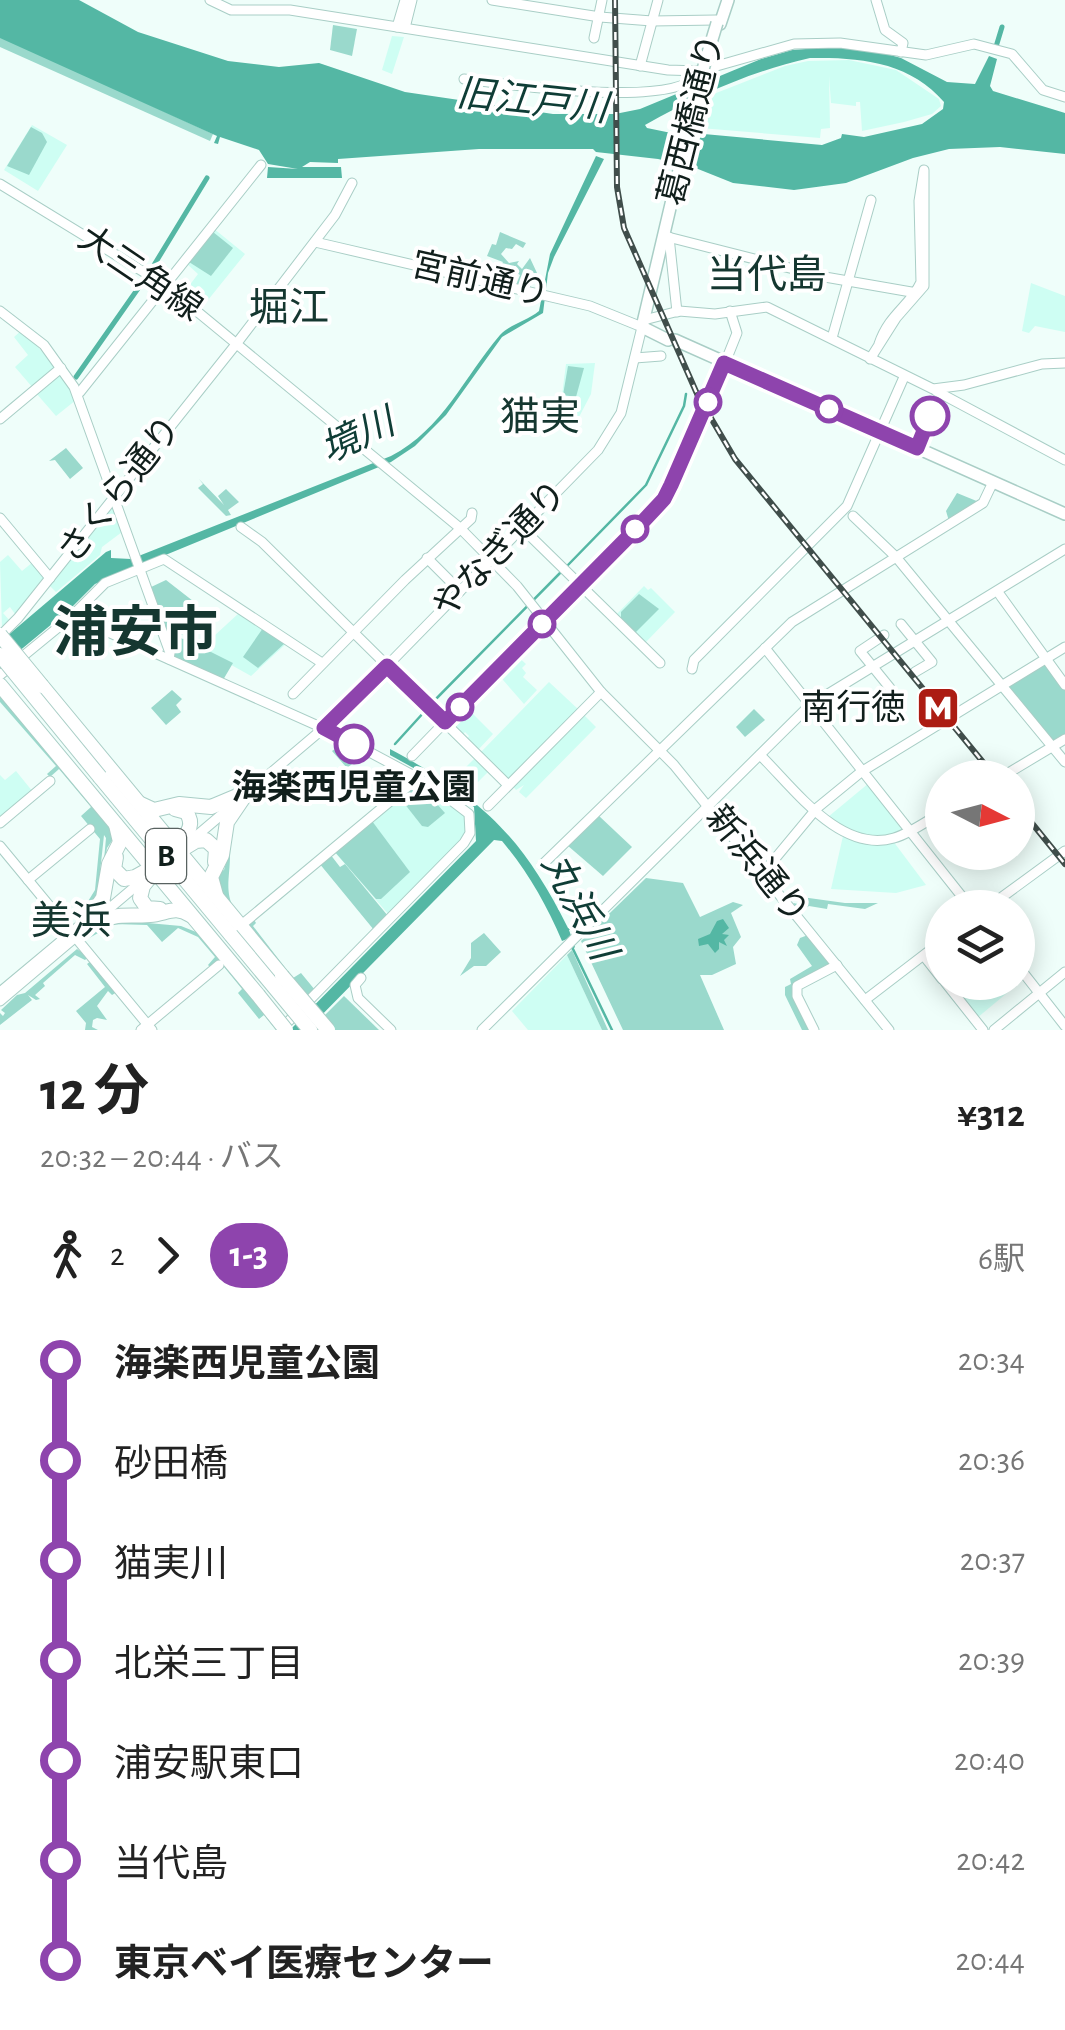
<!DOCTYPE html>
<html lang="ja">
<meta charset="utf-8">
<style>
:root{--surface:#fff;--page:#f6f6f6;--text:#222;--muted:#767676}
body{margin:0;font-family:"Alegreya Sans","Noto Sans JP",sans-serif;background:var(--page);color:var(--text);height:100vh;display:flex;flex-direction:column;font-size:38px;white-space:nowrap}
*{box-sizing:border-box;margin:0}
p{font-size:32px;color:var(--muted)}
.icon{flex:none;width:55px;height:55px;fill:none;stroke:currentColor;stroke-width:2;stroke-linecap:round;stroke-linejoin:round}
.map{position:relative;height:1030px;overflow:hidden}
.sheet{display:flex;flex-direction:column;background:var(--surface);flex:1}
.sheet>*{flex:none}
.badge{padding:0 20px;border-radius:32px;font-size:35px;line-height:65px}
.needle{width:65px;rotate:96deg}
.controls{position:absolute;left:925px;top:760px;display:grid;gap:20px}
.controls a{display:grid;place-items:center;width:110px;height:110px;border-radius:50%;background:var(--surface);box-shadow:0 5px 25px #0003;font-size:50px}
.map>.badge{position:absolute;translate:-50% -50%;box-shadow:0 0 0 5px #fff}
.legs{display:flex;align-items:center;gap:15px;height:110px;padding:0 40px;font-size:32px}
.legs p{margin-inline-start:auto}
.head{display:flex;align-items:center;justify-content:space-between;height:170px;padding:0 40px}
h1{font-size:55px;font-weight:700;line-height:75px}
ul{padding:0 40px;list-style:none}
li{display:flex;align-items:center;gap:35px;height:100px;font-size:38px}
li i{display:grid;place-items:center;width:15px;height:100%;margin:0 12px;background:currentColor}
li i::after{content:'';width:25px;height:25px;margin:-12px;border:8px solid;border-radius:50%;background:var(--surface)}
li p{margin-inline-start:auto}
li:first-child i{background:linear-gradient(#0000 50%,currentColor 0)}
li:last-child i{background:linear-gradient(currentColor 50%,#0000 0)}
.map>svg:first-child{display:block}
.built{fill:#cefef3}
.green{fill:#9ad9cc}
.water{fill:#54b7a4;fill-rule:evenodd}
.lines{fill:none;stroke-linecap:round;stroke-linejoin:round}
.stream{stroke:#54b7a4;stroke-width:2.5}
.canal{stroke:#54b7a4;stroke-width:5}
.secondary-casing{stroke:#a9cec6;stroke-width:11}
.primary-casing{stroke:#a9cec6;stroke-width:14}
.highway-casing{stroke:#a9cec6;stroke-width:16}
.secondary{stroke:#fff;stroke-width:9}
.primary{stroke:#fff;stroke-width:11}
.highway{stroke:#fff;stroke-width:14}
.rail-casing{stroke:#404e4b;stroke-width:6}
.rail{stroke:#fff;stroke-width:2.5;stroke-dasharray:8;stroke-linecap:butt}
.secondary-bridge-casing{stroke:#a9cec6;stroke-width:11;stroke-linecap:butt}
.primary-bridge-casing{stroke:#a9cec6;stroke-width:14;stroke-linecap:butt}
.highway-bridge-casing{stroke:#a9cec6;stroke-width:16;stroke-linecap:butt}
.secondary-bridge{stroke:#fff;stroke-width:9}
.primary-bridge{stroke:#fff;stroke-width:11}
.highway-bridge{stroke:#fff;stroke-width:14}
.line-1-casing{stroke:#fff;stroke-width:22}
.line-1{stroke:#8e44ad;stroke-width:15}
.stop-1-dot{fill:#fff;stroke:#8e44ad;stroke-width:5}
.labels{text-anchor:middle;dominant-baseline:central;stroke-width:8;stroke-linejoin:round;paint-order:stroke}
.shield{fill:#fff;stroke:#586260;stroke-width:2.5}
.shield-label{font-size:32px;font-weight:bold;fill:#111f1c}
.street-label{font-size:35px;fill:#111f1c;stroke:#fff}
.poi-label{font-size:35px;fill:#111f1c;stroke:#fff;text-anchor:end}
.stop-label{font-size:35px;font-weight:bold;fill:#111f1c;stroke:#fff}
.water-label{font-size:38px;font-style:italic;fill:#0f3d36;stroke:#fff}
.quarter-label{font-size:40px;fill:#153730;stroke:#fff}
.town-label{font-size:55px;font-weight:bold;fill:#153730;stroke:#fff}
</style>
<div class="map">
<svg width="1065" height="1030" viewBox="0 0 1065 1030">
<rect width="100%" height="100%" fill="#effefa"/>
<!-- built -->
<g class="built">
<polygon points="392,36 404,37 392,74 382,70"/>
<polygon points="849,60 896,70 939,99 941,106 932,114 904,122 862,131 860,102 856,102 856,106 831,103 829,76 830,128 821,129 820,138 700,128 706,97 785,66 808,61"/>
<polygon points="32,125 67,145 38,191 4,170"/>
<polygon points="213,228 245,254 208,300 189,286 198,274 186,263"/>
<polygon points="1031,283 1065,296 1065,332 1035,326 1029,333 1022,331"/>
<polygon points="22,330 58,369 33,388 15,367 28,355 14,337"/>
<polygon points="595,363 591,394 579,417 560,411 566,364"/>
<polygon points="60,371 76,400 56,416 36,393"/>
<polygon points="113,507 122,532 102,547 100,555 56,592 49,585"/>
<polygon points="8,555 22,571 33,562 44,577 15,614 10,607 3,613 10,621 2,630 0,562"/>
<polygon points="644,586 648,590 651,588 675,612 644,644 615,616"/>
<polygon points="239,613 287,643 251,676 201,648"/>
<polygon points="515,654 526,664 522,668 526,673 523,677 537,690 524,704 497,673"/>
<polygon points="549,682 579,710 509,781 480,753"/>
<polygon points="464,705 493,734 477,751 466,740 469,736 465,732 462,736 449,721"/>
<polygon points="582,713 596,727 526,798 519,792 524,785 516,790 512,785"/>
<polygon points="476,757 489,771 470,790 455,778"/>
<polygon points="16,771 33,792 0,819 0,775 5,780"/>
<polygon points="417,782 441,795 467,818 466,836 389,915 334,851"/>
<polygon points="869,783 907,830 887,838 857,836 828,817"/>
<polygon points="843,836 861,843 878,845 893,841 926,885 896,893 831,889"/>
<polygon points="567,955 602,1030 528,1030 512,1011"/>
<polygon points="947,983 1009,983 1013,988 977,1018"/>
</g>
<!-- green -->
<g class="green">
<polygon points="333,25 357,29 352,56 330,50"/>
<polygon points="0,36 213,134 210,141 0,47"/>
<polygon points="31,127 42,133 47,142 29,175 7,166"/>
<polygon points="213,232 233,248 211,276 189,262"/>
<polygon points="500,232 526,243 523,248 516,244 512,249 506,248 501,254 509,263 519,261 517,264 522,269 530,258 537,273 531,281 531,289 516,285 520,275 506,266 502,271 507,276 504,281 494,277 503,262 487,256 492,244 496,245"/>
<polygon points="568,366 584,368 576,397 563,395"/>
<polygon points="66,448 83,468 70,479 55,460 49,461"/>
<polygon points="199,479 224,505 218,496 226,489 239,502 228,510 231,515 226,516 198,488 203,484"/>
<polygon points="957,493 979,502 949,521 946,511"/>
<polygon points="166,580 193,601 202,614 193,628 196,631 179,635 168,632 183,639 195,634 191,640 201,645 199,649 206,643 205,649 233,663 223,680 173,656 167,631 149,588"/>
<polygon points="639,594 659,609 635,633 621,619 621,612"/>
<polygon points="263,628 285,643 258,668 243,657"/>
<polygon points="1045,661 1065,688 1065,736 1053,743 1005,685"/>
<polygon points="172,690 182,699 176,705 181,712 166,725 151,708"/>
<polygon points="0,691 118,832 107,848 103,871 106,838 104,835 98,891 103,893 85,916 82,911 95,890 100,839 81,816 91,807 59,769 50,777 47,774 56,766 0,702"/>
<polygon points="754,709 765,720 745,737 736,727"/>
<polygon points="345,742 366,753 347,768 332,751"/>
<polygon points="418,783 445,813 428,827 422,826 400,798"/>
<polygon points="598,815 632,847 603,876 567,845"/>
<polygon points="372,821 410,872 381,899 376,899 334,851"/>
<path d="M230,848c1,35 -10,45 14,77l9,-7 3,5 -3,3 40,52 8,-5 14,17 -9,9 -87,-102 -5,-23 10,-4z"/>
<polygon points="330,854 340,867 345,864 388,916 374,930 319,863"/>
<polygon points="646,878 683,883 700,917 733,902 743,905 731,913 741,937 733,947 736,964 712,975 700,975 724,1030 623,1030 581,941"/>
<polygon points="787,895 845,903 878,903 865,909 828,904 827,909 809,906 800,912 793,903 798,904 799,898"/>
<polygon points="126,921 181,926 196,932 279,1027 276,1030 264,1015 259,1019 238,993 242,989 220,962 211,968 208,965 215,957 198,937 178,928 162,942 147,925 114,924 84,941 102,927"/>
<polygon points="484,933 501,952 486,966 474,966 460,976 471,958 471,943"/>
<path d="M808,935l24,29c-12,11 -32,9 -39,24l18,42h-9l-17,-35v-8l6,-3 -1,-5 22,-13 -15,-21 3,-7z"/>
<polygon points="77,949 88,957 85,960 75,955 43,983 45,986 35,995 40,999 36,1000 28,995 32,1000 0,1025 0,1013 3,1016 5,1013 1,1010 17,995 25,993"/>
<polygon points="572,950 608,1030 602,1030 567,955"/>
<polygon points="91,961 117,992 112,995 108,991 97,1006 107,1020 97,1018 93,1020 92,1027 98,1030 85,1030 86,1023 76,1011 105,987 87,964"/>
<polygon points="344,996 379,1030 332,1030 322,1018"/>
</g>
<!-- water -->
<g class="water">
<path d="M0,0h79l59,32 90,29 51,6 40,-4 86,29 148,22h62l25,-5 121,-50 31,-9 41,-3 50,6 18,5 46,24 28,2 14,-28 8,3 -7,27 3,5 72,22v41l-65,-7 -51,2 -36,9 -67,25 -52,7 -61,-7 -40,-16 -35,-8 -62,-7 -3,-3h-114l-141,10v4l-28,-1 -8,5h39l1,11h-75l1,-11 30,2 -30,-5 -9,-14 -39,-13 -2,7 -4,-1 3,-7 -217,-98zM810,58c50,-1 100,4 134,44l-1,7 -21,15 -58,13 -22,-3 -1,4 -19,7 -140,-13 -1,3 -34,-7 -2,-3c54,-30 104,-53 165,-67z"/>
<path d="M596,156l8,3 -50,98 -6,16 -5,40 -41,24 -56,78 -31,31 -24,16 -296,122 -25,25 -70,58v-25l106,-90 5,-2v8l20,1 260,-103c52,-27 73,-79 109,-121 10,-11 27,-14 39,-24l11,-57z"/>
<path d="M390,749c91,49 131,85 178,179h8l72,-67 -71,69h-8l6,17 -3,3 -5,-11 -5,2c-16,-37 -34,-69 -60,-100l-8,-1 -187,190h-17l186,-189 -2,-34 -28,-21 -56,-31z"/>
<polygon points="723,919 729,928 722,934 729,935 724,940 727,946 719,942 719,949 715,953 708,944 699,946 698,939 710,934 717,921"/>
</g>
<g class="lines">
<!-- stream -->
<g class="stream">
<polyline points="567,566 646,485 684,406 686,394"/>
<polyline points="430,705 561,572"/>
<polyline points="395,744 425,711"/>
<polyline points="573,949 612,1030"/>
</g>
<!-- canal -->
<g class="canal">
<polyline points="995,50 1002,27"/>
<polyline points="76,377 151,270 207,178"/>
</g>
<!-- secondary casing -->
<g class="secondary-casing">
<g id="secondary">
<polyline points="210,0 231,10 290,10 668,70 699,71 794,44 840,43 926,55 974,44 1012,54 1043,90 1065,97"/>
<polyline points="492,0 600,17 652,21 716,20"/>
<polyline points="876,0 885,30 903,43 901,52"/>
<polyline points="397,27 405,0"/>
<polyline points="405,28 412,0"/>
<polyline points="594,38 602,0"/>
<polyline points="640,66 658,0"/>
<path d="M464,79c40,5 215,31 234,-6"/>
<polyline points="0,184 165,285 460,528 517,586 601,692 674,765 889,1030"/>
<polyline points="664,236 825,277 917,293"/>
<polyline points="669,237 677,312"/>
<polyline points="0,311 44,345 74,387 170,653 169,659"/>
<polyline points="644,320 679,311 715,314 767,307 933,389 964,385 1042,364 1065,363"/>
<polyline points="832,338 871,200"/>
<polyline points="635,358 661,356"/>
<path d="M870,359l26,-41 28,-32v-116l-5,31 2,81c-11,24 -32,32 -42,62"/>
<polyline points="725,363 737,333 730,311"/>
<polyline points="936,391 1065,460"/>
<polyline points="80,392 261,165"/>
<polyline points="0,419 61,368"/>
<polyline points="853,516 896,557 1065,762"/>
<polyline points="0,518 50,578"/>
<polyline points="241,527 262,542 508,785"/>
<polyline points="522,528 660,663"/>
<polyline points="427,558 460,591"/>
<polyline points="1000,595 1065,685"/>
<polyline points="72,616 334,733 431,785 469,814 470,833 464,843 282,1028"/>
<polyline points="901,624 932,662 915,672"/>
<polyline points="884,635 860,651 890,688"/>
<polyline points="0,636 18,618 237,343 335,215 352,183"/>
<polyline points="765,648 971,908"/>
<polyline points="692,669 694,660 847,506 904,377"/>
<polyline points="0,675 72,616 105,583 164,559 322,663"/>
<polyline points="293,694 405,580 471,519 472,513"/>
<path d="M760,755c34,33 80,99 134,83 17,-5 33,-17 48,-26"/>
<polyline points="412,756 445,722"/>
<polyline points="1000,778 1065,739"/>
<polyline points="488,806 601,692"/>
<polyline points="0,823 50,781"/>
<polyline points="194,838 338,716 598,450 621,413 642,327 590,306 315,242"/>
<polyline points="0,846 152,1030"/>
<polyline points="542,865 792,622 983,503 993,482"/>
<polyline points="764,872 817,808 861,772 1065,647"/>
<polyline points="28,880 90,829"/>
<polyline points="987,908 1065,851"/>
<polyline points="245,922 418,778"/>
<polyline points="924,956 942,979"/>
<polyline points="1018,966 1065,1026"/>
<polyline points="361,978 355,985 358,998 391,1030"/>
<polyline points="945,982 983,1030"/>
<polyline points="0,992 90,917"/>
<polyline points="865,1000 942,941"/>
<polyline points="0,1001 143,880"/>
<polyline points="141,1030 219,965"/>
<polyline points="482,1030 810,705 1065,549"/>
<polyline points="814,1030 797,996 797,986 837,965"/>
<polyline points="994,1030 1065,972"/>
</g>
</g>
<!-- primary casing -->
<g class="primary-casing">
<g id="primary">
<polyline points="720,24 728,0"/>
<polyline points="691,150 693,133"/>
<polyline points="642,327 683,153"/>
<polyline points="642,327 668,340"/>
<polyline points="675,340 1065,514"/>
</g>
</g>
<!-- highway casing -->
<g class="highway-casing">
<g id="highway">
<polyline points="0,685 258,995"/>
<polyline points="42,686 282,976"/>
<polyline points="100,777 231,935"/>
<polyline points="141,804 154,810 179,804 211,807 242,794"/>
<path d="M175,809l11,3c11,15 -2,24 -11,37"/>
<polyline points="178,852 196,841 206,840 216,849 215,862"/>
<polyline points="116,857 114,869 124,879 135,877 153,867"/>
<polyline points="156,870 143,886 140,898 147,908 160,909"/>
<polyline points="216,895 211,877 222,855 227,822 244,797"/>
<polyline points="88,920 103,898 109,864 120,842 116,825"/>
<path d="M92,925c25,-13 32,-8 58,-10 16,-1 25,-10 40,0"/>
</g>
</g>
<!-- secondary -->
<use href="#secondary" class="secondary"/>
<!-- primary -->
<use href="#primary" class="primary"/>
<!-- highway -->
<use href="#highway" class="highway"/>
<!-- rail casing -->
<g class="rail-casing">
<g id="rail">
<polyline points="615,0 617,187 624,228 698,396 735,459 996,778"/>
<polyline points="1018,806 1065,864"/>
</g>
</g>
<!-- rail -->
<use href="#rail" class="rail"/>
<!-- secondary-bridge casing -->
<g class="secondary-bridge-casing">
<polyline id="secondary-bridge" points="156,870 178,852"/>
</g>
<!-- primary-bridge casing -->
<g class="primary-bridge-casing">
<g id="primary-bridge">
<polyline points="695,136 702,96"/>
<polyline points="683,153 694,99 717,23"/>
</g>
</g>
<!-- highway-bridge casing -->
<g class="highway-bridge-casing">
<g id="highway-bridge">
<polyline points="0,635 42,686"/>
<polyline points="0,655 100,777"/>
<polyline points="231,935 310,1030"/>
<polyline points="282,976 328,1030"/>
<polyline points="258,995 286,1030"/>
</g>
</g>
<!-- secondary-bridge -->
<use href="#secondary-bridge" class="secondary-bridge"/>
<!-- primary-bridge -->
<use href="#primary-bridge" class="primary-bridge"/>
<!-- highway-bridge -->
<use href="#highway-bridge" class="highway-bridge"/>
</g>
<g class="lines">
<!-- line-1 casing -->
<g class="line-1-casing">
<polyline id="line-1" points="354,744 324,728 387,666 445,722 637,528 664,499 671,485 724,363 917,448 930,416"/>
</g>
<!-- line-1 -->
<use href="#line-1" class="line-1"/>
</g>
<!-- icons -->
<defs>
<g id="metro-square" transform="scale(2.25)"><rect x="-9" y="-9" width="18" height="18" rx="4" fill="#ac1c13" stroke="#fff"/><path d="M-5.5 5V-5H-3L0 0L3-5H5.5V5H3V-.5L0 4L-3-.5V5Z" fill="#fff"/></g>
</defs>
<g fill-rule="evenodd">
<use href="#metro-square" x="938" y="708"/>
</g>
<!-- markers -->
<g class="stop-1-dot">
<circle cx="708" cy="402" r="12"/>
<circle cx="829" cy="409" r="12"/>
<circle cx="930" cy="416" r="18"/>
<circle cx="635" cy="529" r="12"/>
<circle cx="542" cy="624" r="12"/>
<circle cx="460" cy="707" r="12"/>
<circle cx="354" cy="744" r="18"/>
</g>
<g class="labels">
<!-- shield labels -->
<rect class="shield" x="146" y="829" width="40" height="54" rx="8"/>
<g class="shield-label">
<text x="166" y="856">B</text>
</g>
<!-- street labels -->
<g class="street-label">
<text transform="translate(692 120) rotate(-76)">葛西橋通り</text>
<text transform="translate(140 274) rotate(34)">大三角線</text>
<text transform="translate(480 280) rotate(13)">宮前通り</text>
<text transform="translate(120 490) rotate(-52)">さくら通り</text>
<text transform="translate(500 550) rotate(-46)">やなぎ通り</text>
<text transform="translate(757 865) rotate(51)">新浜通り</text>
</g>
<!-- poi labels -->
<g class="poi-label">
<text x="906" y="708">南行徳</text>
</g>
<!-- stop labels -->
<g class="stop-label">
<text x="354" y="788">海楽西児童公園</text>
</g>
<!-- water labels -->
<g class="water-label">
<text transform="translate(532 102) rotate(6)">旧江戸川</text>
<text transform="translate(358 437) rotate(-25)">境川</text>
<text transform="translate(578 907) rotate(62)">丸浜川</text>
</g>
<!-- quarter labels -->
<g class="quarter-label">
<text x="767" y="276">当代島</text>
<text x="289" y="309">堀江</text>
<text x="540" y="418">猫実</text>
<text x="71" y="922">美浜</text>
</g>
<!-- town labels -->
<g class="town-label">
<text x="136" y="634">浦安市</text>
</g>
</g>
</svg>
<div class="controls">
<a><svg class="needle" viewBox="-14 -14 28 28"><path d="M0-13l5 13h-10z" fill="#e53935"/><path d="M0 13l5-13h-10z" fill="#767676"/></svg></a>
<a><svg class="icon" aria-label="layers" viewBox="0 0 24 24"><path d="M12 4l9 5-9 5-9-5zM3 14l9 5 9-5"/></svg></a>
</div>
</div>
<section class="sheet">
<div class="head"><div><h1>12 分</h1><p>20:32 – 20:44 · バス</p></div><b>¥312</b></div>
<div class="legs"><svg class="icon" aria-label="walk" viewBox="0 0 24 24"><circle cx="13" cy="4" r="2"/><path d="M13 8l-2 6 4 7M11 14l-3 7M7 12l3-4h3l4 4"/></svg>2<svg class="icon" aria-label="forward" viewBox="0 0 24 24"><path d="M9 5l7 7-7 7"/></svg><b class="badge" style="background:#8e44ad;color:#fff">1-3</b><p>6駅</p></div>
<ul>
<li><i style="color:#8e44ad"></i><b>海楽西児童公園</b><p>20:34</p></li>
<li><i style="color:#8e44ad"></i><span>砂田橋</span><p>20:36</p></li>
<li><i style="color:#8e44ad"></i><span>猫実川</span><p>20:37</p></li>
<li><i style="color:#8e44ad"></i><span>北栄三丁目</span><p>20:39</p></li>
<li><i style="color:#8e44ad"></i><span>浦安駅東口</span><p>20:40</p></li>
<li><i style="color:#8e44ad"></i><span>当代島</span><p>20:42</p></li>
<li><i style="color:#8e44ad"></i><b>東京ベイ医療センター</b><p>20:44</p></li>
</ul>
</section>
